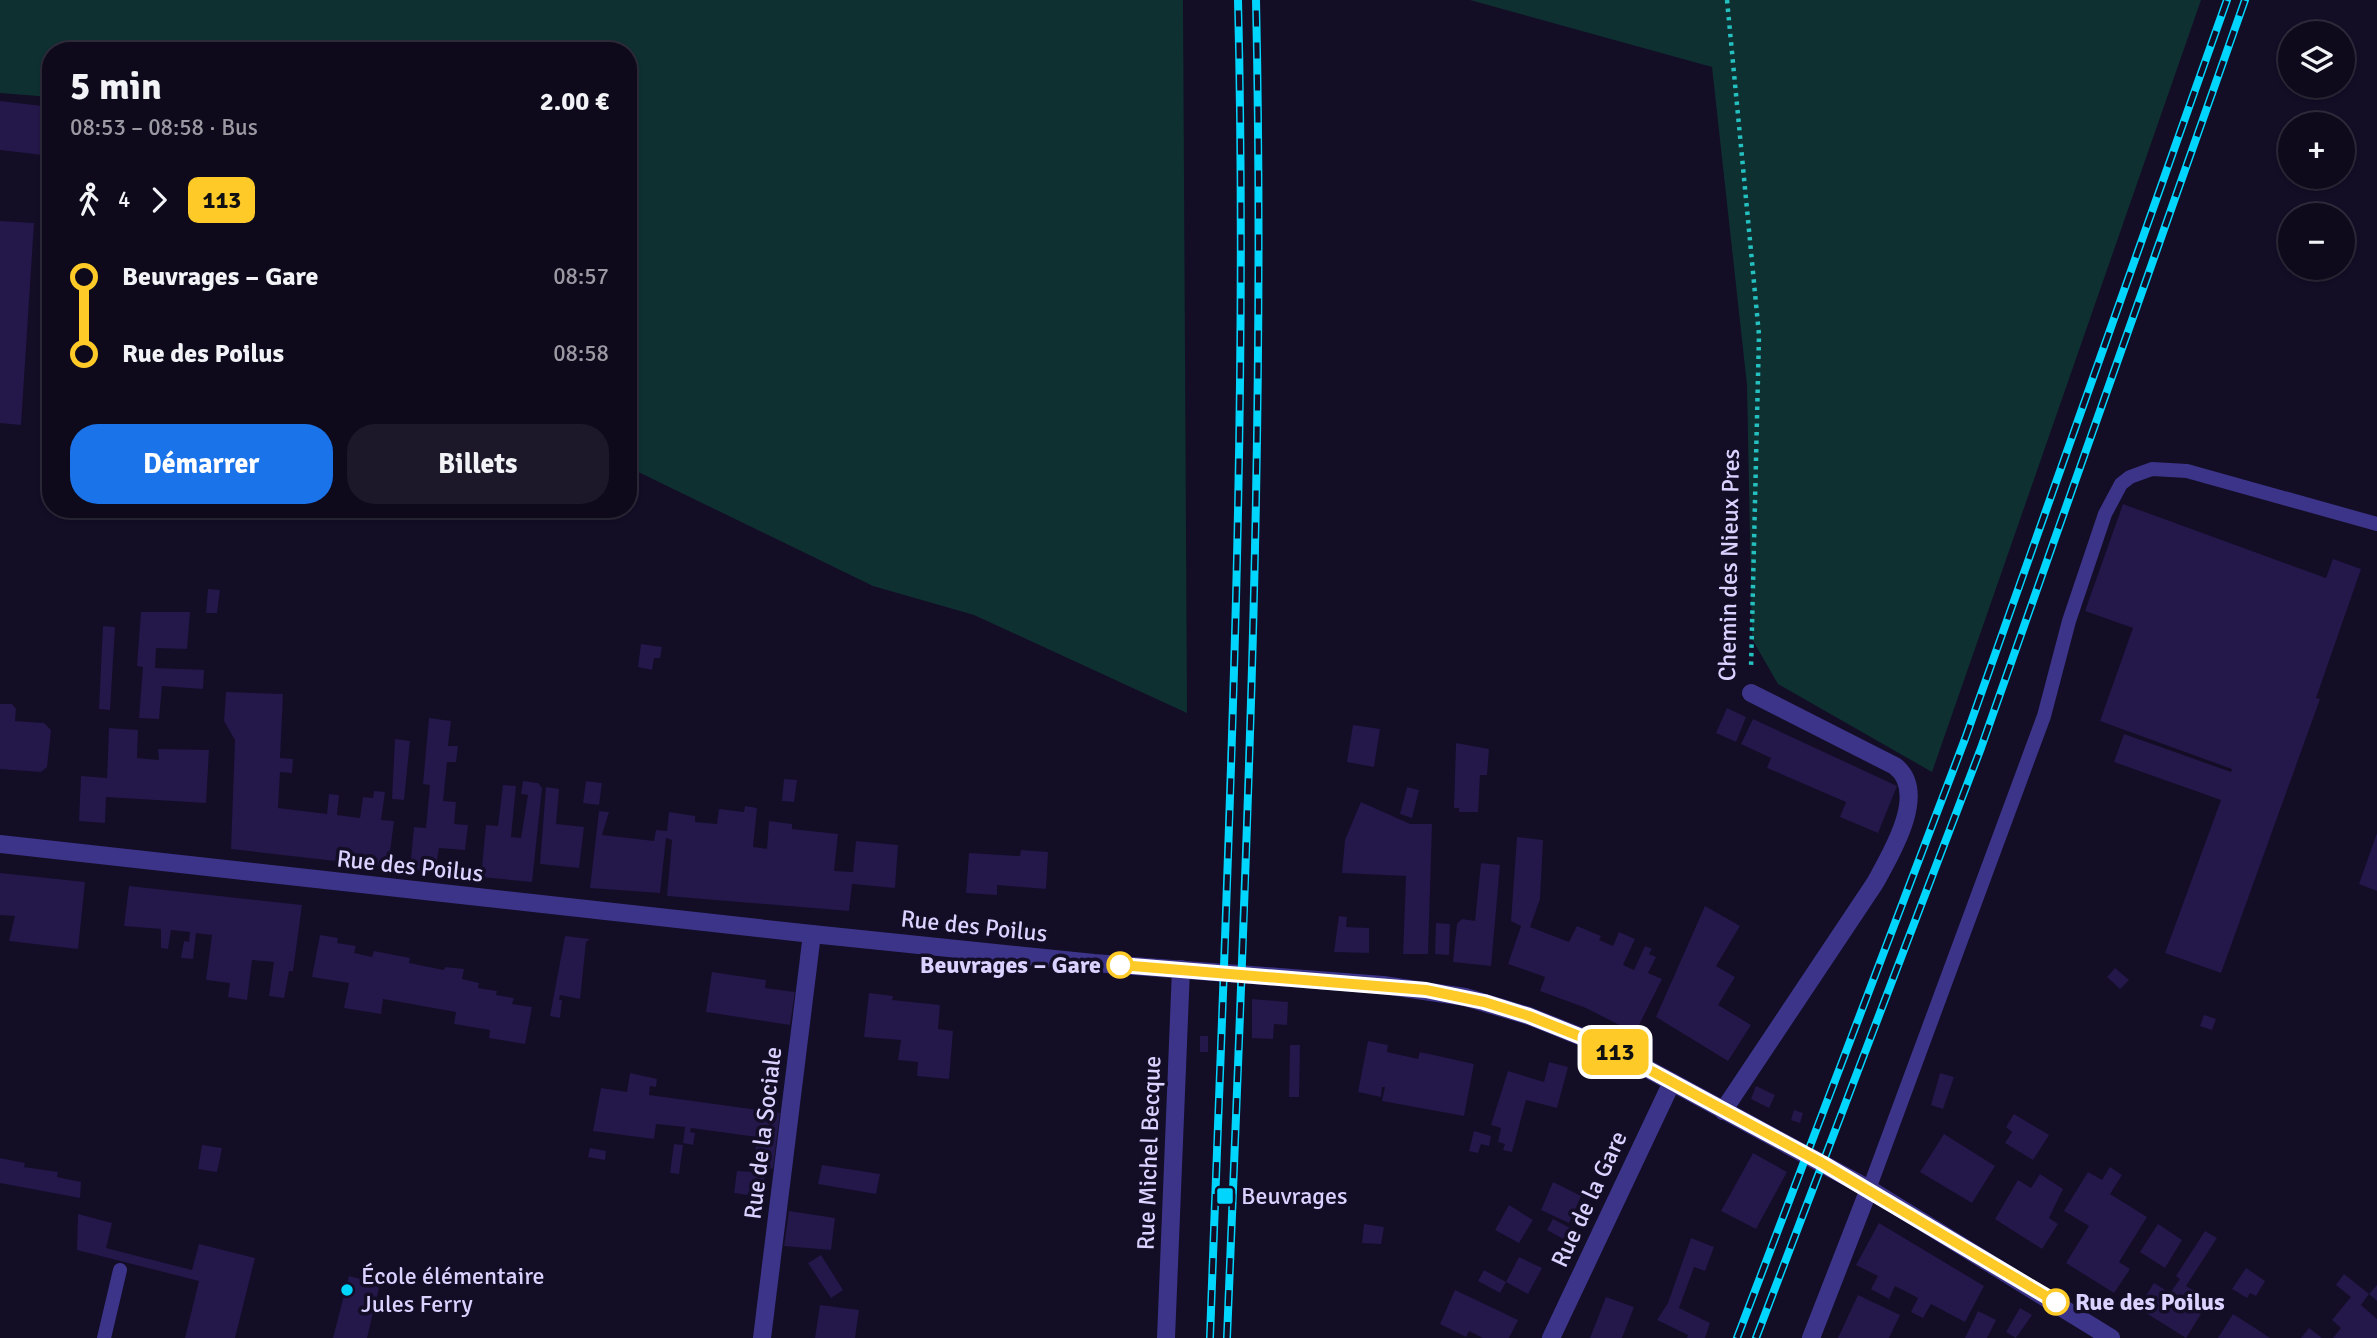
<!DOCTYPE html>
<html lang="fr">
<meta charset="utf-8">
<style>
:root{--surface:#0e0a1c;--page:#1c1829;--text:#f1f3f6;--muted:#9b9aa3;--line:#2e2b3b;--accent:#1a73e8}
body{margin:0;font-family:Signika,sans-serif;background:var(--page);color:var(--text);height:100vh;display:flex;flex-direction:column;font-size:26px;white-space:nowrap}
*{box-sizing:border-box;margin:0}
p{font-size:23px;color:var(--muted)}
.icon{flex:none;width:38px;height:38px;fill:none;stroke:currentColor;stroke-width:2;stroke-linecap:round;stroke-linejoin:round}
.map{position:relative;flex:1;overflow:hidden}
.drawer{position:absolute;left:42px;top:42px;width:595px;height:476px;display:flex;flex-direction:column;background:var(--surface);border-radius:28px;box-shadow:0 2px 5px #0004,0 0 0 2px var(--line)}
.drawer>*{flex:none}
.badge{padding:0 14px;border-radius:10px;font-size:24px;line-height:46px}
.fabs{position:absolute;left:2278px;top:21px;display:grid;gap:14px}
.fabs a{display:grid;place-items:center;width:77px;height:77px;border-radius:50%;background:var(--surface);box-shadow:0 2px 5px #0004,0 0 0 2px var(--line);font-size:35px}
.map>.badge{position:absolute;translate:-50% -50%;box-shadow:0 0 0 4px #fff}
.legs{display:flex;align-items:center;gap:10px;height:77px;padding:0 28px;font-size:23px}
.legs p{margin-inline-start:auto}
.head{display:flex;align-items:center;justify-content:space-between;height:119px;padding:0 28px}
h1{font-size:38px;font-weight:700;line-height:52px}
.button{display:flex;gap:14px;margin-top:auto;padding:14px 28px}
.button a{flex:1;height:80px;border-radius:28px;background:var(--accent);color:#fff;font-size:28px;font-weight:700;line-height:80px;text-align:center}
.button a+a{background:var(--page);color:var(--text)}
ul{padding:0 28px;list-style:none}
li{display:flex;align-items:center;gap:24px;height:77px;font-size:26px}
li i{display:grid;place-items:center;width:10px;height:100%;margin:0 9px;background:currentColor}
li i::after{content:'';width:18px;height:18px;margin:-9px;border:5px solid;border-radius:50%;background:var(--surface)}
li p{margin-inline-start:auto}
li:first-child i{background:linear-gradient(#0000 50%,currentColor 0)}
li:last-child i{background:linear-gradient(currentColor 50%,#0000 0)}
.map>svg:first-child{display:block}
.green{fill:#0f3031}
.building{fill:#241749}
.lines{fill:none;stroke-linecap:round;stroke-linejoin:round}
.path{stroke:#25c0c0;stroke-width:4.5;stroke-dasharray:3.5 5;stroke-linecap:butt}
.service{stroke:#3c3489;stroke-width:14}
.minor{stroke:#3c3489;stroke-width:18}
.tertiary{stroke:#3c3489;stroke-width:18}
.rail-casing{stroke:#00d5fd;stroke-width:8}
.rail{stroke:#130d26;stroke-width:5;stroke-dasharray:16;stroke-linecap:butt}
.line-1-casing{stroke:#fff;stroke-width:16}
.line-1{stroke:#feca28;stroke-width:10}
.stop-1-dot{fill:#fff;stroke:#feca28;stroke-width:3.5}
.poi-dot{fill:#00d5fd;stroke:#130d26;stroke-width:2.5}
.labels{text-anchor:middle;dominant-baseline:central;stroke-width:7;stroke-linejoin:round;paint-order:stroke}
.street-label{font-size:24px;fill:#dad2ff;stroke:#130d26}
.stop-label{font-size:24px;font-weight:bold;fill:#dad2ff;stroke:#130d26;text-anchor:end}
.poi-label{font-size:24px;fill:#dad2ff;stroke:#130d26;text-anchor:start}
</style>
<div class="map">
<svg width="2377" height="1338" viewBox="0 0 2377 1338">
<rect width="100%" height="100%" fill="#130d26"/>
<!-- green -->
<g class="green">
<polygon points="0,0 1183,0 1187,713 974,615 873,586 628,467 628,51 51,51 51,97 0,93"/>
<polygon points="1470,0 2201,0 1932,772 1778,684 1752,639 1747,385 1712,67"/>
</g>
<!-- building -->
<g class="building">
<polygon points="0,101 51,107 51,156 0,150"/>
<polygon points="0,221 34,223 21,425 0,423"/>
<polygon points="2123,504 2326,578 2333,559 2361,569 2316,698 2320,699 2221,973 2165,953 2221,800 2114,762 2124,734 2231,772 2232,769 2100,721 2133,628 2085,611"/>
<polygon points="121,509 148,509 148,514"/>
<polygon points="208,589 220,590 217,613 206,613"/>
<polygon points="141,612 190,612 187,649 156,648 155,668 204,670 203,689 162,686 159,719 139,718 143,667 137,666"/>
<polygon points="103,626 115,627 110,710 99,709"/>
<polygon points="641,644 662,647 660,658 654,658 652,670 638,667"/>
<polygon points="226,692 283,694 280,758 293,759 292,773 280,772 278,808 327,814 329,794 339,795 337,815 360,818 363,797 373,798 374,791 385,792 381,820 394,821 388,867 231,849 235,740 224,721"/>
<polygon points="0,704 12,704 16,709 15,721 44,723 51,730 47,767 41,772 0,769"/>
<polygon points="1727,708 1746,717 1736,742 1716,733"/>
<polygon points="429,718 451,721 448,746 458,746 456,762 447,762 443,801 456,802 454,824 468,825 465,850 439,848 435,872 410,869 414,827 426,828 430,785 423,784"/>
<polygon points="1753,719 1897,786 1878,833 1840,817 1846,802 1767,768 1771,758 1741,744"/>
<polygon points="1353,725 1380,729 1374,767 1347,762"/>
<polygon points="109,728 138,730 137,758 159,760 158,749 209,750 206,803 106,797 105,823 79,821 81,776 107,778"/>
<polygon points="395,739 410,741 404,800 392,799"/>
<polygon points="1456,743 1489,749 1487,775 1480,775 1478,812 1459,812 1459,808 1454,808"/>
<polygon points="784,779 797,780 794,802 782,801"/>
<polygon points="523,781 538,783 542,788 532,882 481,877 486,825 498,826 503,785 516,786 511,837 521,838 528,795 521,794"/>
<polygon points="586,781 602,783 599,805 583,803"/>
<polygon points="546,787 559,789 556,824 584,827 579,868 540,864"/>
<polygon points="1407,787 1419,790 1412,818 1400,814"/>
<polygon points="1361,802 1410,824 1432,824 1428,954 1403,954 1406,876 1342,873 1345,840"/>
<polygon points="745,806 757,808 753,847 767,849 769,821 792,824 792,829 838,834 834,871 853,872 856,841 898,845 895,888 852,884 849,911 667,896 672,840 666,838 660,893 590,888 599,811 609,812 602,835 654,841 656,830 667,831 669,812 695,816 695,822 717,824 719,809 744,812"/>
<polygon points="2377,833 2377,891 2359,884"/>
<polygon points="1517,837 1543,840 1540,899 1530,927 1569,942 1577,926 1601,936 1599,940 1613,946 1619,932 1635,939 1623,965 1634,970 1645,946 1652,949 1649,954 1656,957 1648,973 1662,979 1635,1033 1586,1008 1540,991 1545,977 1508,964 1521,926 1511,921"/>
<polygon points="1021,850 1048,852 1046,889 997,885 997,895 966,893 969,853 1020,856"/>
<polygon points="1481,863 1500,865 1491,966 1453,962 1457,924 1462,919 1475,921"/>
<polygon points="0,873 85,882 78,949 9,941 15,916 0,915"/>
<polygon points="129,886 302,905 293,971 289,971 284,998 269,996 274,962 252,960 247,1000 228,997 230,983 206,980 212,935 196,933 193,959 181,958 184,941 189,942 190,932 171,930 168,949 161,948 161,929 124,926"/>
<polygon points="1705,906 1740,926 1716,966 1735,977 1718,1005 1751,1025 1728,1061 1656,1017"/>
<polygon points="1339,916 1347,917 1346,927 1369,928 1369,953 1334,952"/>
<polygon points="1436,923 1450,924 1449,955 1435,954"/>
<polygon points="320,935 338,938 337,943 356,946 354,953 372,957 374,951 410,958 409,963 444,970 445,967 464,969 462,979 479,983 478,988 497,991 496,995 514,998 512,1004 532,1007 525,1044 489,1038 490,1030 454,1024 456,1012 383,999 381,1014 344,1008 349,983 312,977"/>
<polygon points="565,936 590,939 586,942 580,999 560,995 559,1000 562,1000 560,1018 550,1016"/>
<polygon points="2115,968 2129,980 2120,989 2107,977"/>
<polygon points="712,972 766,980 765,988 795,992 790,1025 706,1012"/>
<polygon points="869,993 893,996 892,1000 940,1005 938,1029 953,1031 949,1079 917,1076 918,1062 898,1060 901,1040 864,1037"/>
<polygon points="1252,999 1288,1002 1287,1025 1274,1024 1273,1039 1252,1038"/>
<polygon points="2204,1015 2216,1019 2212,1030 2200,1026"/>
<rect x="1200" y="1036" width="8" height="16"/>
<polygon points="1368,1041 1388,1045 1387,1052 1418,1059 1420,1052 1474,1064 1464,1116 1382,1101 1385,1087 1382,1087 1381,1097 1358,1092"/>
<polygon points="1290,1045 1300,1045 1299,1097 1289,1097"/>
<polygon points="1549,1062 1568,1067 1557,1108 1526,1100 1512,1152 1503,1150 1505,1144 1498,1142 1501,1128 1491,1125 1508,1071 1544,1082"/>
<polygon points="630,1073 657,1079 656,1087 650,1086 649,1095 780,1113 773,1169 766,1167 762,1197 734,1193 737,1171 753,1172 757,1137 691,1128 690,1132 695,1133 693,1145 683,1143 685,1127 656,1124 654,1139 593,1131 601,1088 627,1092"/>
<polygon points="1940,1073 1954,1077 1943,1109 1931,1105"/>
<polygon points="1756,1086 1775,1095 1769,1108 1751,1099"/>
<polygon points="1794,1110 1803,1113 1800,1123 1791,1120"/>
<polygon points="2014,1114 2049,1135 2033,1160 2005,1143 2012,1132 2006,1127"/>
<polygon points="1474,1131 1491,1136 1489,1146 1481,1144 1478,1153 1469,1151"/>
<polygon points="1944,1134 1995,1166 1972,1203 1920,1172"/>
<polygon points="674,1144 683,1145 679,1174 670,1173"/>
<polygon points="202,1145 222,1148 217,1172 198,1169"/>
<polygon points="590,1148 606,1151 605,1160 588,1157"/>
<polygon points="1753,1153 1787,1172 1756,1229 1721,1211"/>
<polygon points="0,1158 25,1163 24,1167 58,1172 57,1177 81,1182 80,1198 0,1183"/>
<polygon points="822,1165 880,1174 876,1194 818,1184"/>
<polygon points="2110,1167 2122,1175 2110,1194 2147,1217 2119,1262 2130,1269 2114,1293 2066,1263 2089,1226 2064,1211 2088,1172 2102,1180"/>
<polygon points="2040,1174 2063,1189 2049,1218 2058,1224 2042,1249 1995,1219 2018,1180 2031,1188"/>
<polygon points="1553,1182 1581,1196 1569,1223 1541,1210"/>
<polygon points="1509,1205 1533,1220 1519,1243 1495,1230"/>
<polygon points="789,1211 835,1218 831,1250 784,1246"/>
<polygon points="78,1214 112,1223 106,1248 192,1270 199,1244 255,1258 235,1338 185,1338 199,1281 77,1250"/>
<polygon points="1553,1219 1572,1229 1565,1240 1547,1230"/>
<polygon points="1879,1223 1984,1286 1965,1322 1931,1304 1923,1318 1911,1312 1918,1298 1895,1286 1889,1299 1871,1289 1878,1276 1856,1265"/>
<polygon points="1364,1224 1384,1227 1381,1244 1362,1243"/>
<polygon points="2158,1224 2182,1240 2165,1268 2140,1252"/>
<polygon points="2205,1231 2217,1238 2186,1286 2193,1290 2185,1303 2201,1314 2186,1338 2138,1308 2154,1283 2170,1293 2180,1279 2176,1276"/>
<polygon points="1691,1238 1714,1247 1705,1271 1694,1267 1679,1308 1710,1323 1705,1338 1687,1338 1688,1335 1657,1320 1668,1303"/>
<polygon points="821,1255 843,1290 831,1298 808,1263"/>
<polygon points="1519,1257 1542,1268 1528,1294 1506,1282"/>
<polygon points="2246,1268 2265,1281 2256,1296 2250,1293 2247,1298 2232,1289"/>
<polygon points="1484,1270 1506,1282 1500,1293 1478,1281"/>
<polygon points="2344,1274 2369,1294 2361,1305 2377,1319 2377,1338 2333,1338 2341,1328 2332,1320 2351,1297 2336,1285"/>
<polygon points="349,1276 380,1284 367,1338 333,1338"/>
<polygon points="2377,1285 2377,1301 2369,1294"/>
<polygon points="1455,1290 1518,1320 1509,1338 1483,1338 1469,1331 1466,1337 1440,1324"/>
<polygon points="1858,1295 1900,1315 1889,1338 1838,1338"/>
<polygon points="1606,1297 1634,1307 1622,1338 1590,1338"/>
<polygon points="820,1305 859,1310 855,1338 815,1338"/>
<polygon points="2020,1308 2032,1315 2016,1338 2006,1332"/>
<polygon points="1978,1311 1996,1320 1987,1338 1965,1338"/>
<polygon points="2233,1314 2258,1330 2270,1338 2218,1338"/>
<polygon points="2309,1328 2322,1338 2301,1338"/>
</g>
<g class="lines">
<!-- path -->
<polyline class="path" points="1727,0 1759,335 1751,669"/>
<!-- service -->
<g class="service">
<polyline points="1869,1189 2044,716 2069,621 2105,514 2121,484 2130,477 2152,469 2187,471 2377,524"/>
<polyline points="104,1338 120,1270"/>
</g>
<!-- minor -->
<g class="minor">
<path d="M1723,1111l152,-228c16,-29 54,-91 20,-117l-144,-73"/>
<polyline points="762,1338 812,934"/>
<polyline points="1166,1338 1181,969"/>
<polyline points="1551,1338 1672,1082"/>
<polyline points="1811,1338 1869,1189"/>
</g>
<!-- tertiary -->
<polyline class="tertiary" points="0,844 812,934 1094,963 1383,985 1465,997 1529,1016 1609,1048 1869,1189 2111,1338"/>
<!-- rail casing -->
<g class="rail-casing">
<g id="rail">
<path d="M1210,1338c16,-446 39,-892 28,-1338"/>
<path d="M1227,1338c18,-446 39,-892 29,-1338"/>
<polyline points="1737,1338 1965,739 2227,0"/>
<polyline points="1756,1338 1981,748 2245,0"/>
</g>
</g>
<!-- rail -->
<use href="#rail" class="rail"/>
</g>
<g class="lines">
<!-- line-1 casing -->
<g class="line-1-casing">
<polyline id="line-1" points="1120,965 1426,990 1484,1002 1529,1016 1609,1048 1822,1163 2056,1302"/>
</g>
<!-- line-1 -->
<use href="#line-1" class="line-1"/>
</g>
<!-- markers -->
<g class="stop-1-dot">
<circle cx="1120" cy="965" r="12"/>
<circle cx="2056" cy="1302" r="12"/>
</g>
<g class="poi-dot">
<rect x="1216" y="1187" width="18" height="18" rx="3.5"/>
<circle cx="347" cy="1290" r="7"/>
</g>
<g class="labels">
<!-- street labels -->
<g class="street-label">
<text transform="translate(1729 565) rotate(-89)">Chemin des Nieux Pres</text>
<text transform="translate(410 866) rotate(6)">Rue des Poilus</text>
<text transform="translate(974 926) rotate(6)">Rue des Poilus</text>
<text transform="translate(763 1133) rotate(-83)">Rue de la Sociale</text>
<text transform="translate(1149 1153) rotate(-88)">Rue Michel Becque</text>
<text transform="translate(1589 1199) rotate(-65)">Rue de la Gare</text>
</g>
<!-- stop labels -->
<g class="stop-label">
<text x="1101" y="965">Beuvrages – Gare</text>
<text x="2075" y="1302" text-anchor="start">Rue des Poilus</text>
</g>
<!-- poi labels -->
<g class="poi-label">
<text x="1241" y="1196">Beuvrages</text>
<text x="361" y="1276">École élémentaire<tspan x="361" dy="28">Jules Ferry</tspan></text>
</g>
</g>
</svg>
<div class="fabs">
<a><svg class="icon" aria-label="layers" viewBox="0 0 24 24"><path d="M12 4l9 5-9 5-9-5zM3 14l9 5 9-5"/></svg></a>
<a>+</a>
<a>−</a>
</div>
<b class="badge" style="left:1615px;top:1052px;background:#feca28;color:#111">113</b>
<section class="drawer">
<div class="head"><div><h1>5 min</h1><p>08:53 – 08:58 · Bus</p></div><b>2.00 €</b></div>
<div class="legs"><svg class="icon" aria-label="walk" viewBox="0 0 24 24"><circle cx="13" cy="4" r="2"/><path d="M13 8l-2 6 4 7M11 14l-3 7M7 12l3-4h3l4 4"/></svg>4<svg class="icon" aria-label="forward" viewBox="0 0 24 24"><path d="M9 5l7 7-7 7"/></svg><b class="badge" style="background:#feca28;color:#111">113</b></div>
<ul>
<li><i style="color:#feca28"></i><b>Beuvrages – Gare</b><p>08:57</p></li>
<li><i style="color:#feca28"></i><b>Rue des Poilus</b><p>08:58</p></li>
</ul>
<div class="button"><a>Démarrer</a><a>Billets</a></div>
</section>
</div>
